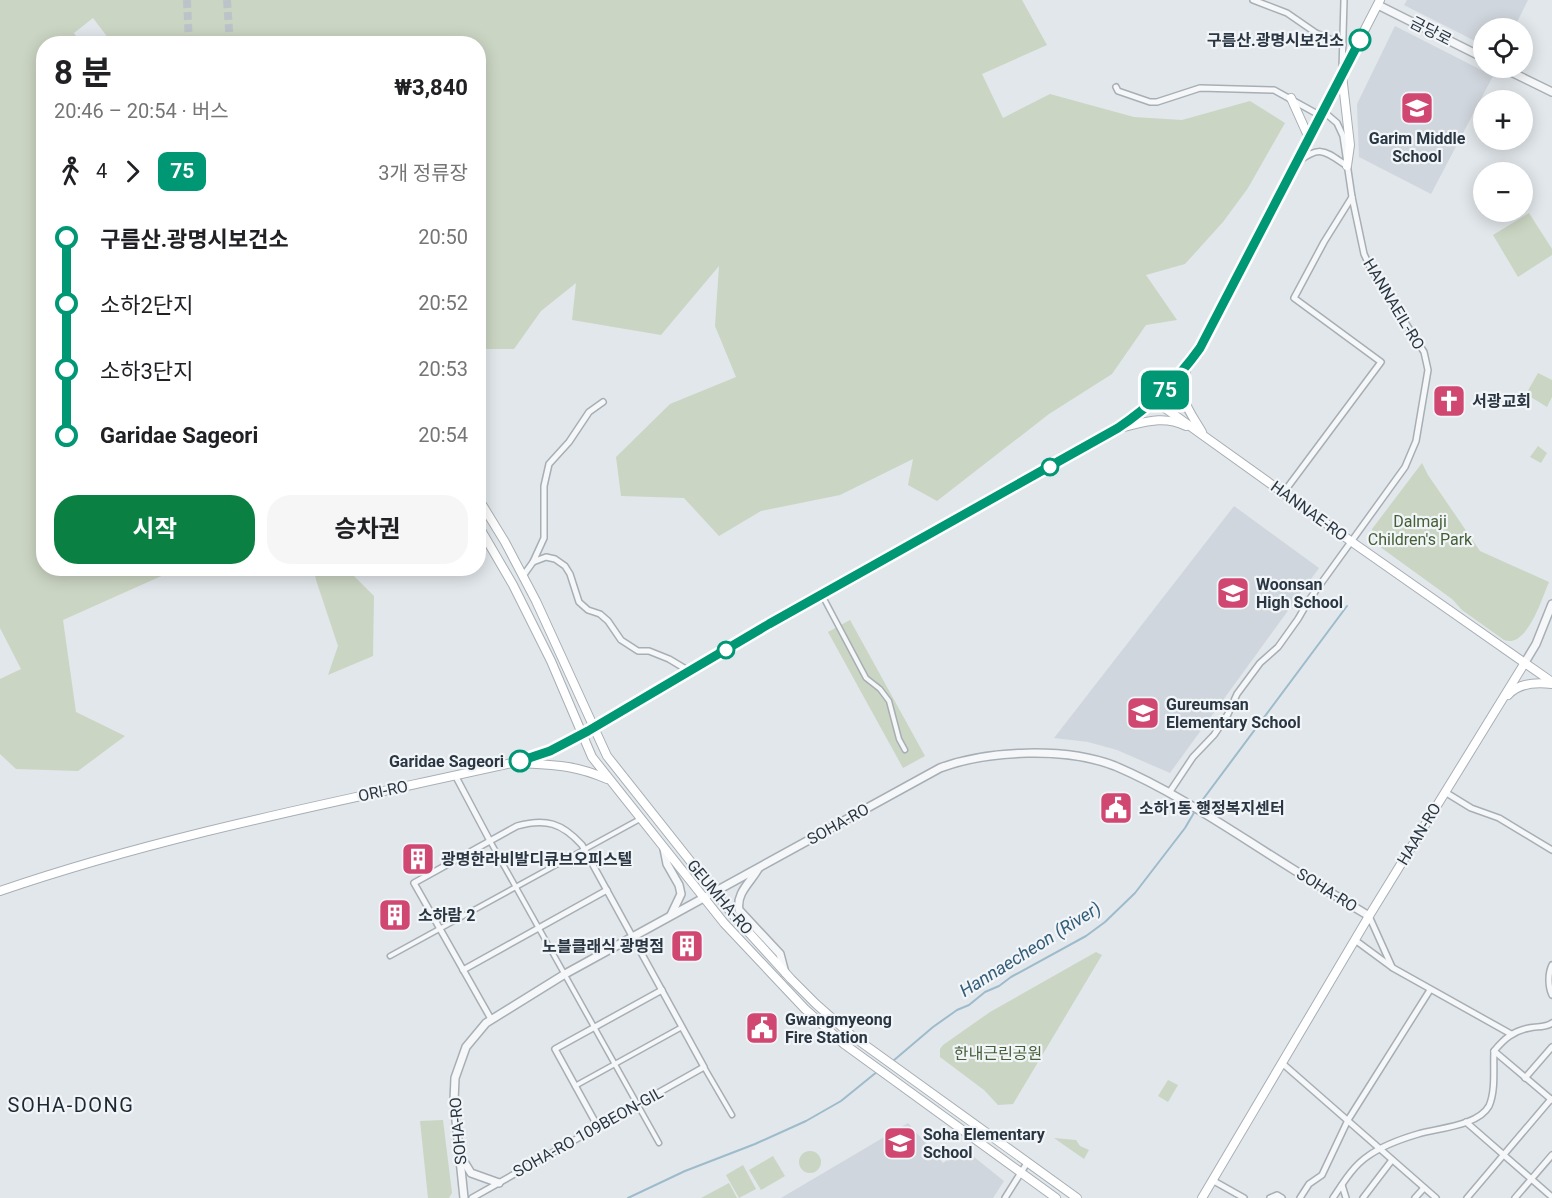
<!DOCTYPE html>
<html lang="ko">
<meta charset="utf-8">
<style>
:root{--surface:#fff;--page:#f6f6f6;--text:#202124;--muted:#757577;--accent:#0b8043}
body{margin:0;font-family:Roboto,"Noto Sans KR",sans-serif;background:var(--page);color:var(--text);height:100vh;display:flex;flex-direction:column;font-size:22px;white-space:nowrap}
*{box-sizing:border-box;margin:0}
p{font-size:20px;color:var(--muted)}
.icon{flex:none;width:33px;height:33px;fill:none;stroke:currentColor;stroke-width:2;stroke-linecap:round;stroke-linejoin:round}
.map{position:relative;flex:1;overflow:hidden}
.panel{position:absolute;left:36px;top:36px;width:450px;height:540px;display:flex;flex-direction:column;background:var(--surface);border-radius:24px;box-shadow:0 3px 15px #0003}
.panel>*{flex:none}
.badge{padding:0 12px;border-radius:9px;font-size:21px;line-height:39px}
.tools{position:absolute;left:1473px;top:18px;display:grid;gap:12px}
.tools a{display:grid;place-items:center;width:60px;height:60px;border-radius:50%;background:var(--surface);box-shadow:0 3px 15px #0003;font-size:30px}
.map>.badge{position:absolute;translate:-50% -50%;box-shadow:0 0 0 3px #fff}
.legs{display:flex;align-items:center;gap:9px;height:66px;padding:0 18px;font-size:20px}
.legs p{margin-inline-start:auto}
.overview{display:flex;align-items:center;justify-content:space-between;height:102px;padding:0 18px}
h1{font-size:33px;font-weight:700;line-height:45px}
.action{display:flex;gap:12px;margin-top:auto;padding:12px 18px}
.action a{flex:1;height:69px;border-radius:24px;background:var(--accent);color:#fff;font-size:24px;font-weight:700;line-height:69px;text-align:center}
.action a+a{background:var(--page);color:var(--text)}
ul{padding:0 18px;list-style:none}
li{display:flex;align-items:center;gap:21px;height:66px;font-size:22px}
li i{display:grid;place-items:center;width:9px;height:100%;margin:0 8px;background:currentColor}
li i::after{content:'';width:15px;height:15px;margin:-8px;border:4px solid;border-radius:50%;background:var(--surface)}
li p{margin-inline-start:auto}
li:first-child i{background:linear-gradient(#0000 50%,currentColor 0)}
li:last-child i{background:linear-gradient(currentColor 50%,#0000 0)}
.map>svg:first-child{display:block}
.built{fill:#d0d6dd}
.green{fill:#cbd5c3}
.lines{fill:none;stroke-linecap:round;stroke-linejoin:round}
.stream{stroke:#9dbbcb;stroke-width:2}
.secondary-tunnel{stroke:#bdc4c9;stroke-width:8;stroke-dasharray:8 4;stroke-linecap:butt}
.pedestrian-casing{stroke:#a7afb5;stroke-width:7}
.minor-casing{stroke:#a7afb5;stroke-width:8}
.tertiary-casing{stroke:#a7afb5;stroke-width:10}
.secondary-casing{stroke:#a7afb5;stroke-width:10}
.pedestrian{stroke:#f5f7f9;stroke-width:4}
.minor{stroke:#f5f7f9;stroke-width:5}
.tertiary{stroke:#f5f7f9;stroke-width:7}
.secondary{stroke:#fff;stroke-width:8}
.line-1-casing{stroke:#fff;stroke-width:14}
.line-1{stroke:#009775;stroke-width:9}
.stop-1-dot{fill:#fff;stroke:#009775;stroke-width:3}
.labels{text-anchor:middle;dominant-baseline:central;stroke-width:4.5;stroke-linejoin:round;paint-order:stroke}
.street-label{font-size:16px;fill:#2a3743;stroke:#f2f5f8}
.stop-label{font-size:16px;font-weight:bold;fill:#2a3743;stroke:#f2f5f8;text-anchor:end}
.poi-label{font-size:16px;font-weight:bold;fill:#2a3743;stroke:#f2f5f8;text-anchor:start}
.park-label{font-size:16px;fill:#455f37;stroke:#f2f5f8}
.water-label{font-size:18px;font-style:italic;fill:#335d78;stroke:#f2f5f8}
.quarter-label{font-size:20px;letter-spacing:1.5px;fill:#1c2834;stroke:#f2f5f8}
</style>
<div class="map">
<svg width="1552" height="1198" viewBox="0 0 1552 1198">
<rect width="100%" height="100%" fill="#e2e7eb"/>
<!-- built -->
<g class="built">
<polygon points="1407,0 1528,0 1514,28 1484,28 1483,45 1404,5"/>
<polygon points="1395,26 1493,76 1431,194 1359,157 1357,104"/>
<polygon points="1234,506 1319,568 1170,773 1117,750 1088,742 1054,738"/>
<polygon points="908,1123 943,1163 964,1149 1004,1181 993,1198 781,1198"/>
</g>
<!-- green -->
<g class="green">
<polygon points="0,0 1022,0 1047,45 982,74 1003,118 1050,94 1134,117 1182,120 1250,101 1285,123 1248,188 1223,222 1185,264 1146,275 1177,320 1146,325 1112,374 1049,414 937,501 908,485 913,459 840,495 761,511 719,536 684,498 621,496 616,457 670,404 736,377 715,326 719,266 661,335 572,320 576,283 541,311 514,349 479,349 478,44 112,43 93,18 74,33 80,43 44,44 44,568 177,569 63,620 76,712 125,736 78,771 16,769 0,754 0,679 21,669 0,628"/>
<polygon points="1529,213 1552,249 1552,255 1518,277 1493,235"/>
<polygon points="1538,373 1552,380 1552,397 1547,407 1526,394"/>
<polygon points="1538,446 1547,453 1541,463 1530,457"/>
<path d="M1422,463l6,12 52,76 69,31c-7,16 -22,67 -45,58l-42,-30 -10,-11 -76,-55 -4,-15z"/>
<polygon points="314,569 347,569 374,596 373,656 328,675 338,646 316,580"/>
<polygon points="850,620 925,756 903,768 828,632"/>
<polygon points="1096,952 1102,955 1013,1104 998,1105 984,1090 940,1057 940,1049 943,1045 990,1012"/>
<polygon points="1168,1080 1178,1085 1168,1102 1158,1096"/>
<polygon points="443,1120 452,1193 449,1198 428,1198 420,1121"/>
<polygon points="1054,1138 1076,1140 1080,1146 1089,1150 1084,1159"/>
<circle cx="810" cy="1162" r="11"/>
<polygon points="773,1156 785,1176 761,1190 749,1170"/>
<polygon points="743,1165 756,1189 739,1198 726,1175"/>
<polygon points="729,1183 737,1198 701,1198"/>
</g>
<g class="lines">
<!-- stream -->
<g class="stream">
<polyline points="1198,806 1347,606"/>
<polyline points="893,1061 933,1027 957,1010 969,1005 985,992 999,986 1011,977 1086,936 1105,922 1135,893 1185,828 1195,811"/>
<polyline points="628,1198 685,1171 755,1144 806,1121 841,1101 878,1071"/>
</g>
<!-- secondary-tunnel -->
<g class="secondary-tunnel">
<polyline points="187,0 189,44"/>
<polyline points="227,0 230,44"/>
</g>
<!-- pedestrian casing -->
<g class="pedestrian-casing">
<g id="pedestrian">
<polyline points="822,595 866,678 880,689 889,701 899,739 905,750"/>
<polyline points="490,841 659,1143"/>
<polyline points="390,956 640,819"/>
<polyline points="704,1067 732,1115"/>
<polyline points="575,1086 682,1027"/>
</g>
</g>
<!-- minor casing -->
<g class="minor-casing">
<g id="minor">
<polyline points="1253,0 1287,13 1316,33 1343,45"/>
<polyline points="1342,70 1344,0"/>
<polyline points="1116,87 1118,91 1150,102 1157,102 1200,88 1274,90 1321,116"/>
<path d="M1298,162c23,-18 28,-10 49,4"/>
<polyline points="603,402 589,412 569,442 549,464 544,486 544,538 533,562 546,557 555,559 565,566 570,574 579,602 588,610 600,614 608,621 621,640 638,651 649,651 669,659 689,671"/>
<polyline points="1284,492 1381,362 1294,298 1324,242 1352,197"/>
<polyline points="523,576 533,562"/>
<polyline points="455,775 490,841"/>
<polyline points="1445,792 1471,808 1499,818 1552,850"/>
<polyline points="1169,793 1193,757 1214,735 1228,714 1237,694 1260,663 1278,647 1298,619 1309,600 1405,467 1416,441 1428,370 1424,352 1371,269 1364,254 1352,197 1343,136 1337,123 1323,111"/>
<polyline points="1369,916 1392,967"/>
<polyline points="1355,940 1393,968 1511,1034"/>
<path d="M1552,965c-4,8 -4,21 0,30"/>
<polyline points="463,970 607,890"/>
<polyline points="1494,1051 1552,1100"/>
<polyline points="1282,1063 1436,1198"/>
<polyline points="1525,1078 1552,1047"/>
<polyline points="1466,1122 1552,1197"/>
<polyline points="598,1127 555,1049 662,990"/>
<polyline points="1212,1180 1244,1198"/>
<polyline points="1342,1185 1346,1198"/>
<path d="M472,1198l232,-131 -122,-222c-20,-22 -36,-27 -65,-19l-103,57 77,136"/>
<polyline points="1005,1198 1027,1163"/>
<polyline points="1270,1198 1277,1195 1282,1198"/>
<polyline points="1300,1198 1309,1184 1322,1175 1348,1120 1430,990"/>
<path d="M1333,1198c10,-15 20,-32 35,-42 14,-10 33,-17 50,-22 20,-6 60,-8 71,-28 7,-16 4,-38 5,-55 10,-12 19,-20 35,-23 8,-2 16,0 23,-5"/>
<polyline points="1363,1198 1392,1160"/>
<polyline points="1415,1198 1424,1188"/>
<polyline points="1467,1198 1551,1099"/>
<polyline points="1515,1198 1552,1155"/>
</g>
</g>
<!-- tertiary casing -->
<g class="tertiary-casing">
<g id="tertiary">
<polyline points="1378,5 1484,58"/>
<polyline points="1503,68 1552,92"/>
<polyline points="1524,664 1536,644 1552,604"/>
<polyline points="664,849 667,864 679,885 681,894 671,915"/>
<path d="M758,869c-8,14 -22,24 -19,41l41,44 5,19"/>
<polyline points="463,1160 471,1173 499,1183"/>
<path d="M464,1198l-10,-97 1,-23 11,-31 20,-24 79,-49 375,-206c48,-18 126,-21 175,-2 47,20 91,48 135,76 39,25 79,50 119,74"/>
</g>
</g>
<!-- secondary casing -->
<g class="secondary-casing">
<g id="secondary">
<polyline points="1342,75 1350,145 1347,166"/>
<polyline points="1291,98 1309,138"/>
<path d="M1186,369c-5,35 -2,33 16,63"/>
<polyline points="1155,401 1352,542 1552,682"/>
<path d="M1123,427c22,-5 41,-12 63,-1"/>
<polyline points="478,498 505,542 536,601 607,756 733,915 791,979 816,1004 851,1035 1077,1198"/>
<polyline points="478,525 513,585 551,661 592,757 724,923 805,1009 844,1044 1056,1198"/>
<path d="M1508,695c11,-12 29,-13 44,-11"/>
<path d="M520,763c35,2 55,2 87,16"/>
<path d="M0,891c169,-58 347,-91 521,-130l29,-10 44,-23 175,-104 349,-196c33,-22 59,-48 83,-80l179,-348"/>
<polyline points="1202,1198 1369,916 1524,664"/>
</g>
</g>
<!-- pedestrian -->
<use href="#pedestrian" class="pedestrian"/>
<!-- minor -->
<use href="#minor" class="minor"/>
<!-- tertiary -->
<use href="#tertiary" class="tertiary"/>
<!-- secondary -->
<use href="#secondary" class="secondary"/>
</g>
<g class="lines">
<!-- line-1 casing -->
<g class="line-1-casing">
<path id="line-1" d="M520,761l30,-10 38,-20 181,-107 349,-196c33,-22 59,-48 82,-80l160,-308"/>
</g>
<!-- line-1 -->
<use href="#line-1" class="line-1"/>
</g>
<!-- icons -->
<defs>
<g id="school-square" transform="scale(1.725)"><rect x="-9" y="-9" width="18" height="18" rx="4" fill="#d04772" stroke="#f2f5f8"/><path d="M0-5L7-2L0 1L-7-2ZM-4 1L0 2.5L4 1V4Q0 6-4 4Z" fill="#fff"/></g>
<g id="church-square" transform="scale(1.725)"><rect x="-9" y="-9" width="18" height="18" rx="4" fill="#d04772" stroke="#f2f5f8"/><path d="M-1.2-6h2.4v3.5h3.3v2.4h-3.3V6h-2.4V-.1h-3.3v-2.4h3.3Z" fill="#fff"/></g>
<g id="civic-square" transform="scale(1.725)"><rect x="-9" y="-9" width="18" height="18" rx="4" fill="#d04772" stroke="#f2f5f8"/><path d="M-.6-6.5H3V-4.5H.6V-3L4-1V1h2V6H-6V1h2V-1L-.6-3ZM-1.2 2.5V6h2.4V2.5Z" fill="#fff"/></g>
<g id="building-square" transform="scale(1.725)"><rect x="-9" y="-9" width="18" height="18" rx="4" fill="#d04772" stroke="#f2f5f8"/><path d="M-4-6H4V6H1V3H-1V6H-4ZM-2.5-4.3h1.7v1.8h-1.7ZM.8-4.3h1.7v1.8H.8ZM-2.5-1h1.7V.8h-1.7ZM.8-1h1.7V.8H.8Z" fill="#fff"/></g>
</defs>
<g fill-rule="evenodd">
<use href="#school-square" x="1417" y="108"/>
<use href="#church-square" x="1449" y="401"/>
<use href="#school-square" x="1233" y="593"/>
<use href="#school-square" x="1143" y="713"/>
<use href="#civic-square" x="1116" y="808"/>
<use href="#building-square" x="418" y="859"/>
<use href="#building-square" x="395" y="915"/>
<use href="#building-square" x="687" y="946"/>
<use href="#civic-square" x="762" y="1028"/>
<use href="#school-square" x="900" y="1143"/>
</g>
<!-- markers -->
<g class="stop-1-dot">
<circle cx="1360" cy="40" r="10"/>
<circle cx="1050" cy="467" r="8"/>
<circle cx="726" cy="650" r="8"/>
<circle cx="520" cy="761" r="10"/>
</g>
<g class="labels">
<!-- street labels -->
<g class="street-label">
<text transform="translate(1431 31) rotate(27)">금당로</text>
<text transform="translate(1394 304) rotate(59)">HANNAEIL-RO</text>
<text transform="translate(1309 511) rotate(36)">HANNAE-RO</text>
<text transform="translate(383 791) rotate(-12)">ORI-RO</text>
<text transform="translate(838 824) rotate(-29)">SOHA-RO</text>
<text transform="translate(1419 834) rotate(-59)">HAAN-RO</text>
<text transform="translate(1327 890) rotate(32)">SOHA-RO</text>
<text transform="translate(720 897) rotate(50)">GEUMHA-RO</text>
<text transform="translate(458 1131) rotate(-95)">SOHA-RO</text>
<text transform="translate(588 1132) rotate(-29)">SOHA-RO 109BEON-GIL</text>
</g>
<!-- stop labels -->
<g class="stop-label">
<text x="1344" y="40">구름산.광명시보건소</text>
<text x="504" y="761">Garidae Sageori</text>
</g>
<!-- poi labels -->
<g class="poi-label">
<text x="1417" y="138" text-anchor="middle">Garim Middle<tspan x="1417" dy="18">School</tspan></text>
<text x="1472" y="401">서광교회</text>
<text x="1256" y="584">Woonsan<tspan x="1256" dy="18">High School</tspan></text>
<text x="1166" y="704">Gureumsan<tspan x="1166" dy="18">Elementary School</tspan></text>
<text x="1139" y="808">소하1동 행정복지센터</text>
<text x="441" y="859">광명한라비발디큐브오피스텔</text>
<text x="418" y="915">소하람 2</text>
<text x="664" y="946" text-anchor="end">노블클래식 광명점</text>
<text x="785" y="1019">Gwangmyeong<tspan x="785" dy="18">Fire Station</tspan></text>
<text x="923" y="1134">Soha Elementary<tspan x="923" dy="18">School</tspan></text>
</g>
<!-- park labels -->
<g class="park-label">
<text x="1420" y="521">Dalmaji<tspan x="1420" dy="18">Children's Park</tspan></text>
<text x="998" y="1053">한내근린공원</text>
</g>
<!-- water labels -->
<g class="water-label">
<text transform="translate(1030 949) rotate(-32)">Hannaecheon (River)</text>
</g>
<!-- quarter labels -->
<g class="quarter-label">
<text x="71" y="1105">SOHA-DONG</text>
</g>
</g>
</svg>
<div class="tools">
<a><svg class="icon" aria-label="locate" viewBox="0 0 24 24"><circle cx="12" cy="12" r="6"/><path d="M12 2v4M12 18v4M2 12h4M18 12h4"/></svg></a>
<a>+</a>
<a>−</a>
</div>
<b class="badge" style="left:1165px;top:390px;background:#009775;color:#fff">75</b>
<section class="panel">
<div class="overview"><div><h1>8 분</h1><p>20:46 – 20:54 · 버스</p></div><b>₩3,840</b></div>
<div class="legs"><svg class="icon" aria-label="walk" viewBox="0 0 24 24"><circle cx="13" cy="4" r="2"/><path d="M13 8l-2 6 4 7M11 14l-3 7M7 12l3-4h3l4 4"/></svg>4<svg class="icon" aria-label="forward" viewBox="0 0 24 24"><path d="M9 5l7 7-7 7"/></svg><b class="badge" style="background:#009775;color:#fff">75</b><p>3개 정류장</p></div>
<ul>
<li><i style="color:#009775"></i><b>구름산.광명시보건소</b><p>20:50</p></li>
<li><i style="color:#009775"></i><span>소하2단지</span><p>20:52</p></li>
<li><i style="color:#009775"></i><span>소하3단지</span><p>20:53</p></li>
<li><i style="color:#009775"></i><b>Garidae Sageori</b><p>20:54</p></li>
</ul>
<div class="action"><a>시작</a><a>승차권</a></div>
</section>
</div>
